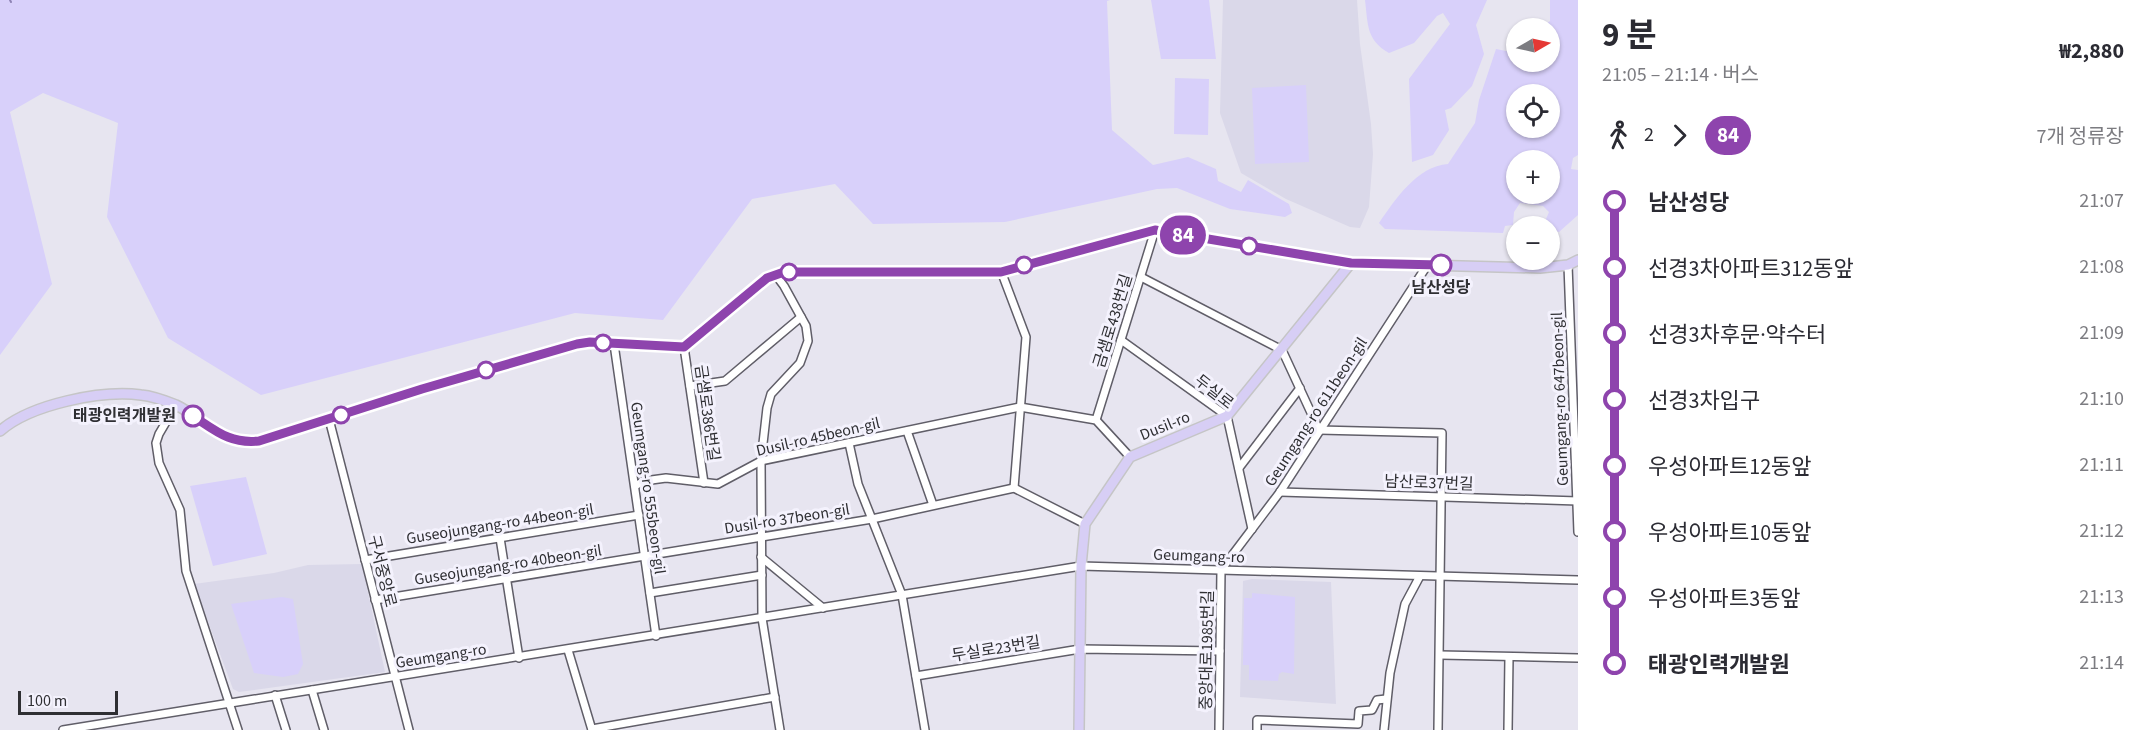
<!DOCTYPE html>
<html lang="ko">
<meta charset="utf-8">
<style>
:root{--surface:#fff;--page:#f7f7f7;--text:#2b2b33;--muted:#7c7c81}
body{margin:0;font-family:"Source Sans 3","Noto Sans KR",sans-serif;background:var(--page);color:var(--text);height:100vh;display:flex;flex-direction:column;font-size:22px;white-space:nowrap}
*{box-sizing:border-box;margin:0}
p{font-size:20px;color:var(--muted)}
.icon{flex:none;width:33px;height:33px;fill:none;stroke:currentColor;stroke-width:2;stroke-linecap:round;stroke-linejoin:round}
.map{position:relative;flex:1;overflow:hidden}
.side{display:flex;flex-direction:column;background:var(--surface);width:570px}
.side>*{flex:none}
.badge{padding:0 12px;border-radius:20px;font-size:21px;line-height:39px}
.needle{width:39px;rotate:81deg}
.tools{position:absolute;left:1506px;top:18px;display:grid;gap:12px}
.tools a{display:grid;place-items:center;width:54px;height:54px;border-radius:50%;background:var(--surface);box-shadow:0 2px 4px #0004;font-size:30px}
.scale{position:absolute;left:18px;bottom:15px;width:100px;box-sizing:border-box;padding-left:6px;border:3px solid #2f2f33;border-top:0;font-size:16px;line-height:21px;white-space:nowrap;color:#2f2f33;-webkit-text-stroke:4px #f4f2fd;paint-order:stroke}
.map>.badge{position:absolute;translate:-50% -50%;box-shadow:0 0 0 3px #fff}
.legs{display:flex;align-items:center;gap:9px;height:66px;padding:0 24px;font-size:20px}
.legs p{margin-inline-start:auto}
.headline{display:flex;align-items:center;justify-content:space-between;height:102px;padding:0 24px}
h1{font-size:33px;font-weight:700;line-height:45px}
ul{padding:0 24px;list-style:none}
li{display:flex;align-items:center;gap:21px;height:66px;font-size:22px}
li i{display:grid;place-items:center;width:9px;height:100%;margin:0 8px;background:currentColor}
li i::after{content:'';width:15px;height:15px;margin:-8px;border:4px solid;border-radius:50%;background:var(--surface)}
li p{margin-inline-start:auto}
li:first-child i{background:linear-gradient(#0000 50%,currentColor 0)}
li:last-child i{background:linear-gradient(currentColor 50%,#0000 0)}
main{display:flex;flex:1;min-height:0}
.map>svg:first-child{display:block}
.built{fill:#dad8e9}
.green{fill:#d8d0fa;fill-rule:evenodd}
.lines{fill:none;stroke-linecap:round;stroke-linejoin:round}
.stream{stroke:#8e83b4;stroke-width:2}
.minor-casing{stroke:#605e68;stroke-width:10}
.major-casing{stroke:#c5c5c6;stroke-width:12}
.minor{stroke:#fff;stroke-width:7}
.major{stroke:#d7cef5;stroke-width:9}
.line-1-casing{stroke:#fff;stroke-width:14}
.line-1{stroke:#8e44ad;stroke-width:9}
.stop-1-dot{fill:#fff;stroke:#8e44ad;stroke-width:3}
.labels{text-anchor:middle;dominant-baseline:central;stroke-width:6;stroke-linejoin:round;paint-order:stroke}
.stop-label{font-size:16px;font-weight:bold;fill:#2f2f33;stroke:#f4f2fd}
.street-label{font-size:16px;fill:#2f2f33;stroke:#f4f2fd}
</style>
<main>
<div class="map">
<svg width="1578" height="730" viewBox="0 0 1578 730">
<rect width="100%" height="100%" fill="#e7e5f0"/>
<!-- built -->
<g class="built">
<polygon points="1223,0 1357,0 1360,44 1371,124 1373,154 1369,207 1360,228 1350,227 1286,199 1241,173 1220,113"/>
<polygon points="362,564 385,672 239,692 233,689 194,584 274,573 308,565"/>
<polygon points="1252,579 1331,582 1336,704 1240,697 1243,581"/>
</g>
<!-- green -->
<g class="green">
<polygon points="0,0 1110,0 1107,1 1112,130 1153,165 1188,157 1216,169 1218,181 1241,192 1248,180 1289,204 1292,213 1285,217 1230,209 1177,188 1157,189 1005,222 873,224 835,184 752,199 663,320 575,313 261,395 168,338 107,217 118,123 43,93 10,112 52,284 0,355"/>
<polygon points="1151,0 1209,0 1216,59 1161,59"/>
<path d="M1365,0h122l-11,25 8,29 -12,32 -21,22 -6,2 4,20 -16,25 -21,7 -3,-83 41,-55 -7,-11 -6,3 -23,27 -25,10c-23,-13 -21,-29 -24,-53z"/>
<path d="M1550,0h28v155l-5,3 -2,11 7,1v45l-19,17 -9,-2v-4h-7l6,-14 -6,-6 -23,-3 -6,9 -1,13 -8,1 -2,7 -118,-4 -6,-6c16,-23 38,-57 69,-59l27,-41 4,-23 17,-51 15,3 5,-4v14h34v-34h-9l9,-7zM1516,94h34v34h-34zM1550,160v34h-34v-34z"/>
<polygon points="1175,78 1209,79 1208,135 1174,134"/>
<polygon points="1306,85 1309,162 1255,164 1252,88"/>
<polygon points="246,477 267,554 213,566 190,486"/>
<polygon points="1252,593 1295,597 1294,674 1282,672 1279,674 1278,681 1249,680 1249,665 1243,665 1244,598 1252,598"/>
<polygon points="282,597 293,599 303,664 298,674 283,677 254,673 231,604"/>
</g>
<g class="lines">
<!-- stream -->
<polyline class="stream" points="10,0 11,2"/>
<!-- minor casing -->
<g class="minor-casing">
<g id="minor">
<polyline points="1568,265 1578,532"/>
<polyline points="1001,271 1026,337 1014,488"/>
<polyline points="775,274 784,286 806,326 808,341 800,363 771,394 767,408 761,461 762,618 780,730"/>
<polyline points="1141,277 1282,350 1319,430 1442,433 1438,730"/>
<polyline points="1121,340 1227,416 1252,529"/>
<polyline points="614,344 656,636"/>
<polyline points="684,347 704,483"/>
<polyline points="690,386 725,381 801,317"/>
<polyline points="176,405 159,434 156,443 159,463 180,510 186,571 238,730"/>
<polyline points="329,419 409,730"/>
<polyline points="1096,420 1155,230"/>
<polyline points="907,431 933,505"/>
<polyline points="849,443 858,484 902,595 925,730"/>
<polyline points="1239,468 1300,388"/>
<polyline points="635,486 644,481 666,478 718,484 761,461 1020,407 1096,420 1130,457"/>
<polyline points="1280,492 1578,501"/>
<polyline points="500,538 519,658"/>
<polyline points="761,557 823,608"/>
<polyline points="365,560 639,515"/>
<polyline points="650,593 762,575"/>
<polyline points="375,600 872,519 1014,488 1085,524"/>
<polyline points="568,650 592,730"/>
<polyline points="1440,655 1578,658"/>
<polyline points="916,676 1080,649 1220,651"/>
<polyline points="312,690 324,730"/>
<polyline points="275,695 286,730"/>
<polyline points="592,729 775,697"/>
<polyline points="63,730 1081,566 1578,580"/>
<polyline points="1219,730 1221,570 1280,492 1428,264"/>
<polyline points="1257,730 1257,720 1358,724 1359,711 1372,710 1377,700 1386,699"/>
<polyline points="1384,730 1390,673 1405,604 1420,576"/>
<polyline points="1508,730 1509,657"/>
</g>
</g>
<!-- major casing -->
<g class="major-casing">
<g id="major">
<path d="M0,431c31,-27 101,-41 141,-36 11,1 25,6 35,10 31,15 44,40 83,36l163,-52 155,-45 12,-2 95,5 83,-69 17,-6 217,-1 154,-41 196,33 189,5 28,-3 10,-5"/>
<polyline points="1079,730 1081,566 1085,524 1130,457 1227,416 1351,263"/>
</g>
</g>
<!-- minor -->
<use href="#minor" class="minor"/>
<!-- major -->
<use href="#major" class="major"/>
</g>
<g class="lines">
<!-- line-1 casing -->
<g class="line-1-casing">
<path id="line-1" d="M193,416c23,15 37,28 66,25l163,-52 155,-45 13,-2 94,5 83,-69 17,-6h217l154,-42 196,33 90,2"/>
</g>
<!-- line-1 -->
<use href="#line-1" class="line-1"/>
</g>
<!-- markers -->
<g class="stop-1-dot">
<circle cx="1249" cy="246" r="8"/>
<circle cx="1024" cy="265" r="8"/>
<circle cx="1441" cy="265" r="10"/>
<circle cx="789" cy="272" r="8"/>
<circle cx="603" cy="343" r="8"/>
<circle cx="486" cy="370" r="8"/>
<circle cx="341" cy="415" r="8"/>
<circle cx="193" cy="416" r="10"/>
</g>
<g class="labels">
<!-- stop labels -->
<g class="stop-label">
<text x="1441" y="288">남산성당</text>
<text x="176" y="416" text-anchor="end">태광인력개발원</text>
</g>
<!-- street labels -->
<g class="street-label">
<text transform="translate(1113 321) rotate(-73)">금샘로438번길</text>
<text transform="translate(1214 392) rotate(38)">두실로</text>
<text transform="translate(1560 399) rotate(-92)">Geumgang-ro 647beon-gil</text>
<text transform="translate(1316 412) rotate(-57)">Geumgang-ro 611beon-gil</text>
<text transform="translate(707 413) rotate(82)">금샘로386번길</text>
<text transform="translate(1165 426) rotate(-22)">Dusil-ro</text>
<text transform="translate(818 437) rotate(-13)">Dusil-ro 45beon-gil</text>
<text transform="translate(1429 483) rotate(2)">남산로37번길</text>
<text transform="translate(648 488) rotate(82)">Geumgang-ro 555beon-gil</text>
<text transform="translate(787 519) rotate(-9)">Dusil-ro 37beon-gil</text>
<text transform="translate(500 524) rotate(-9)">Guseojungang-ro 44beon-gil</text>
<text transform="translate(1199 556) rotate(2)">Geumgang-ro</text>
<text transform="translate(508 565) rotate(-9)">Guseojungang-ro 40beon-gil</text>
<text transform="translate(382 571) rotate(76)">구서중앙로</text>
<text transform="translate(996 649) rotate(-9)">두실로23번길</text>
<text transform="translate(1207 650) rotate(-89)">중앙대로1985번길</text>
<text transform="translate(441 656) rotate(-9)">Geumgang-ro</text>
</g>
</g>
</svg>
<div class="tools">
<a><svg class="needle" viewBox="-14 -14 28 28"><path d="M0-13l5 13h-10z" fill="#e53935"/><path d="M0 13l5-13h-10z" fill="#7c7c81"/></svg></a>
<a><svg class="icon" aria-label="locate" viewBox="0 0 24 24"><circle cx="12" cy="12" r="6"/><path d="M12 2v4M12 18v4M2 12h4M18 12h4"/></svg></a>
<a>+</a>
<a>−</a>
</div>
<div class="scale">100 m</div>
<b class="badge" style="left:1183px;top:235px;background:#8e44ad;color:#fff">84</b>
</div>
<section class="side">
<div class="headline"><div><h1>9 분</h1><p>21:05 – 21:14 · 버스</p></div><b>₩2,880</b></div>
<div class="legs"><svg class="icon" aria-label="walk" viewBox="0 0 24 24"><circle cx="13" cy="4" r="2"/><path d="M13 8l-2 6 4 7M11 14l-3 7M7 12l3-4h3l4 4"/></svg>2<svg class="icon" aria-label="forward" viewBox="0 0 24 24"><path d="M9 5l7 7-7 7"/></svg><b class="badge" style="background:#8e44ad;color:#fff">84</b><p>7개 정류장</p></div>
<ul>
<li><i style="color:#8e44ad"></i><b>남산성당</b><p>21:07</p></li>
<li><i style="color:#8e44ad"></i><span>선경3차아파트312동앞</span><p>21:08</p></li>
<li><i style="color:#8e44ad"></i><span>선경3차후문·약수터</span><p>21:09</p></li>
<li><i style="color:#8e44ad"></i><span>선경3차입구</span><p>21:10</p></li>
<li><i style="color:#8e44ad"></i><span>우성아파트12동앞</span><p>21:11</p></li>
<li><i style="color:#8e44ad"></i><span>우성아파트10동앞</span><p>21:12</p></li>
<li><i style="color:#8e44ad"></i><span>우성아파트3동앞</span><p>21:13</p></li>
<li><i style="color:#8e44ad"></i><b>태광인력개발원</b><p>21:14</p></li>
</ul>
</section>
</main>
